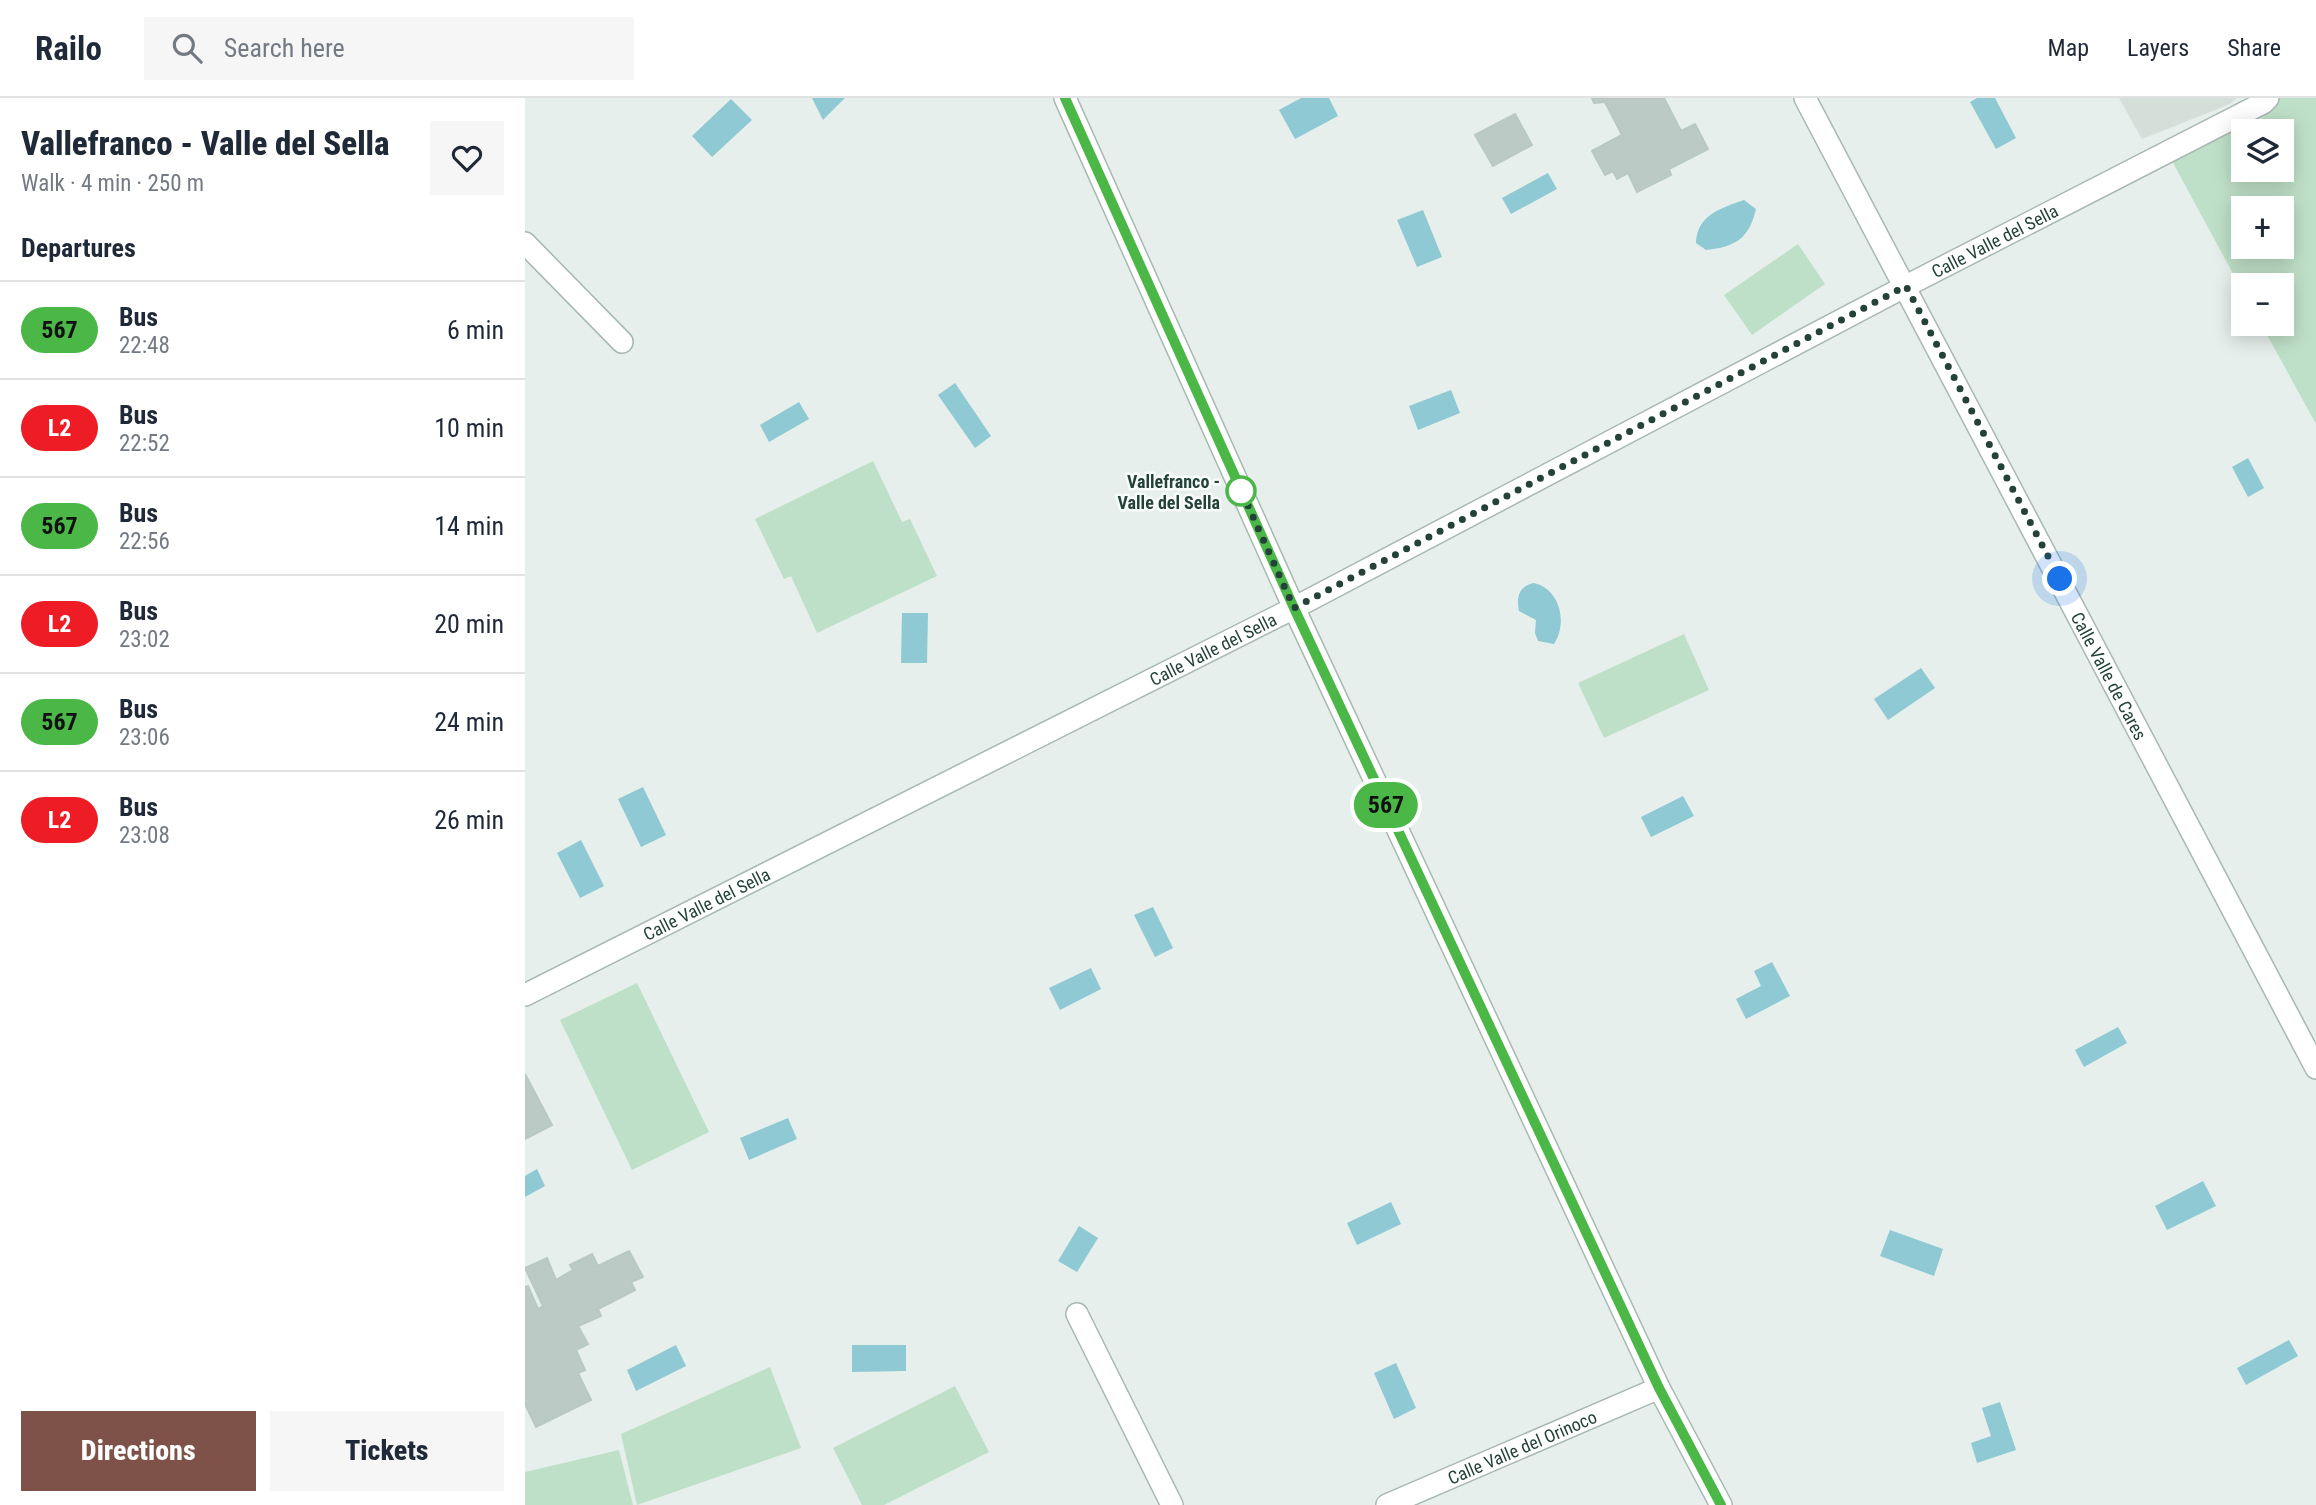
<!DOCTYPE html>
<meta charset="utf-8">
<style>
:root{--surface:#fff;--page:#f6f6f7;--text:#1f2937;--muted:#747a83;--line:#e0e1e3;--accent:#7f5249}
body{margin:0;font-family:"Roboto Condensed",sans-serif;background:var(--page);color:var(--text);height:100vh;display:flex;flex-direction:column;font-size:26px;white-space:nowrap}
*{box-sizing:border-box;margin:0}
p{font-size:23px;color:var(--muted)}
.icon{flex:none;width:38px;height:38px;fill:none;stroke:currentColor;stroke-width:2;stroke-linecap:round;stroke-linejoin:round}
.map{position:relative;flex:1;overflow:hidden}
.drawer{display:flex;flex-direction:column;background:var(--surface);width:525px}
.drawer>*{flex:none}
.badge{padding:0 14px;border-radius:23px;font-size:24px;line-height:46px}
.buttons{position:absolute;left:1706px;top:21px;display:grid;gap:14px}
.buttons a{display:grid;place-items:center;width:63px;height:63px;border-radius:0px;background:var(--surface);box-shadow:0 4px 18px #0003;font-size:35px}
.you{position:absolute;width:35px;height:35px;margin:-18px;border:5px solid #fff;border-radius:50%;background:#1a73e8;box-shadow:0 0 0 10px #1a73e833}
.map>.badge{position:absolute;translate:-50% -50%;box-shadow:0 0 0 4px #fff}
h2{padding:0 21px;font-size:26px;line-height:63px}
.round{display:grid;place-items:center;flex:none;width:74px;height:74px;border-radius:0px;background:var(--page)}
.head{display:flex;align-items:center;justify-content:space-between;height:119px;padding:0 21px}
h1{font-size:33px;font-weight:800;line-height:52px}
.action{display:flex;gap:14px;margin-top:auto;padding:14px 21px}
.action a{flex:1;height:80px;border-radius:0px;background:var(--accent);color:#fff;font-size:28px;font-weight:800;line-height:80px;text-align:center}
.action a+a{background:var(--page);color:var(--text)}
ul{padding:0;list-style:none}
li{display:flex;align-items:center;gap:21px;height:98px;padding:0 21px;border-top:2px solid var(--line)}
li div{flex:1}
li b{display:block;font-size:26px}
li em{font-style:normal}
li .badge{min-width:77px;font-weight:700;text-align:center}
header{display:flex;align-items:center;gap:42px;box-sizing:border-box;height:98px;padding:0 35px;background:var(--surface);border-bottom:2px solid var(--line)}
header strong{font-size:33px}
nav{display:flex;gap:38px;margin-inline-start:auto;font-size:24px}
.search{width:490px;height:63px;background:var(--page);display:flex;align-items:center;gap:18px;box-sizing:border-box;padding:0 24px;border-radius:0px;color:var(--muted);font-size:26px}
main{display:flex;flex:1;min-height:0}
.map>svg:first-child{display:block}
.built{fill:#d4dfda}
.green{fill:#bfe0c8;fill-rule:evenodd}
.water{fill:#8ec9d4}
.building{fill:#bbcac4;stroke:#b8c9c2;stroke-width:2}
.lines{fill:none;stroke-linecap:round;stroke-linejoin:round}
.minor-casing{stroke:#a8b8b2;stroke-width:24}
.minor{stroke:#fff;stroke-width:21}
.line-casing{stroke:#fff;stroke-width:16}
.line{stroke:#4ab747;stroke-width:10}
.walk{stroke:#24423a;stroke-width:7;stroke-dasharray:0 12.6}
.stop-dot{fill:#fff;stroke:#4ab747;stroke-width:3.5}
.labels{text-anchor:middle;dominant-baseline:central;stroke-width:5;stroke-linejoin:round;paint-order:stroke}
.street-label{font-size:18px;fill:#24423a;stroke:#f7fbf9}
.stop-label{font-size:18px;font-weight:bold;fill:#24423a;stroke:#f7fbf9;text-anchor:end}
</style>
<header>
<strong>Railo</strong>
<div class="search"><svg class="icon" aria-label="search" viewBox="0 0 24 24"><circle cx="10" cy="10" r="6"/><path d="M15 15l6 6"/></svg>Search here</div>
<nav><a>Map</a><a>Layers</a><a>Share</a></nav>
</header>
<main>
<section class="drawer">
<div class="head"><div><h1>Vallefranco - Valle del Sella</h1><p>Walk · 4 min · 250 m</p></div><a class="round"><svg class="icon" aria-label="heart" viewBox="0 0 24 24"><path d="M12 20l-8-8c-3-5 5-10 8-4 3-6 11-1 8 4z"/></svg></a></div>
<h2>Departures</h2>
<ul>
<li><span class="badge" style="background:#4ab747;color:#111">567</span><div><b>Bus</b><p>22:48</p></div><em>6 min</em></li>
<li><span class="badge" style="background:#ee1c25;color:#fff">L2</span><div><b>Bus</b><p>22:52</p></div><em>10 min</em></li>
<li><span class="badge" style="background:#4ab747;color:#111">567</span><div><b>Bus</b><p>22:56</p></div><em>14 min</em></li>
<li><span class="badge" style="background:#ee1c25;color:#fff">L2</span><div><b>Bus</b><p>23:02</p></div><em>20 min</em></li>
<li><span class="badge" style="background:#4ab747;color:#111">567</span><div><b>Bus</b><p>23:06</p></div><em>24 min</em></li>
<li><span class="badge" style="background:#ee1c25;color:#fff">L2</span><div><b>Bus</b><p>23:08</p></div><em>26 min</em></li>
</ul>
<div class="action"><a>Directions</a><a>Tickets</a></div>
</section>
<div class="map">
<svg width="1791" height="1407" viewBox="0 0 1791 1407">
<rect width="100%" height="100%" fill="#e6efeb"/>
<!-- built -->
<polygon class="built" points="1594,0 1712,0 1705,6 1617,41"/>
<!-- green -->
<g class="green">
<path d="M1755,0h36v326l-55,-100h21v-39h-39v7l-71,-131 90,-43zM1718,33h39v39h-39zM1718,110h39v39h-39z"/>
<polygon points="1273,146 1300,186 1227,237 1199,197"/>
<polygon points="348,363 377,424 385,421 412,478 292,535 266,478 259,481 230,421"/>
<polygon points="1159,536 1184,592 1079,640 1053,585"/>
<polygon points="112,885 184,1034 107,1072 35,922"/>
<polygon points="245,1269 276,1350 112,1407 96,1336"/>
<polygon points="430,1288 464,1354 359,1407 337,1407 308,1350"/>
<polygon points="94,1352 108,1407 0,1407 0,1374"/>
</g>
<!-- water -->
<g class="water">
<polygon points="287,0 320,0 298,22"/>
<polygon points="776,0 804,0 813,18 770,41 754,12"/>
<polygon points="1452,0 1470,0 1491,40 1471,51 1445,4"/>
<polygon points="206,1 227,22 187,59 167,38"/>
<polygon points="1023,75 1032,91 986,116 977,100"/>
<path d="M1219,102l12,9c-7,30 -21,38 -50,41l-10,-7c1,-28 25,-35 48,-43z"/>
<polygon points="898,112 917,159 892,169 872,122"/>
<polygon points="430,285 466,338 450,350 413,297"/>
<polygon points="926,292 935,315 893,332 884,308"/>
<polygon points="274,304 284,321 244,344 235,327"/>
<polygon points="1723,360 1739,390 1723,399 1707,369"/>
<path d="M1009,485c26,6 34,40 20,61l-16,-3 -3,-8 1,-13 -17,-9c-3,-14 0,-25 15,-28z"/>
<polygon points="377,515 403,515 402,565 376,565"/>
<polygon points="1396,570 1410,590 1363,622 1349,601"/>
<polygon points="118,689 141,737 116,749 93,701"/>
<polygon points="1158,698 1169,718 1126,739 1116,719"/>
<polygon points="56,742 79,788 55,800 32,755"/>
<polygon points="628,809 648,850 630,859 609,817"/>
<polygon points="1247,864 1265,898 1221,921 1211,901 1236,888 1229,873"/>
<polygon points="566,870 576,891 535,912 524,890"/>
<polygon points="1593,929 1602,945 1559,969 1550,952"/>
<polygon points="263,1020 272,1041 224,1062 215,1040"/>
<polygon points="12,1071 20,1088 0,1099 0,1078"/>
<polygon points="1678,1083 1691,1108 1642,1132 1630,1108"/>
<polygon points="866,1104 876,1126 832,1147 822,1125"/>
<polygon points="554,1128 573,1140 552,1174 533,1163"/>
<polygon points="1365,1132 1418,1151 1409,1178 1355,1158"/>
<polygon points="1764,1242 1773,1258 1721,1287 1712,1270"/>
<polygon points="151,1247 161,1268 111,1293 102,1272"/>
<polygon points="327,1247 381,1247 381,1273 327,1274"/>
<polygon points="871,1265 891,1310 869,1321 849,1275"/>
<polygon points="1475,1304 1491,1352 1452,1365 1446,1345 1466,1338 1457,1310"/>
</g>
<!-- building -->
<g class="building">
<polygon points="1067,0 1139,0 1156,33 1170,26 1183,51 1144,71 1146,77 1112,94 1103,75 1092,81 1088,73 1080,77 1067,53 1097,37 1080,4 1069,5"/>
<polygon points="990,16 1007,47 968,68 950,37"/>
<polygon points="0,976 27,1027 0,1041"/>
<polygon points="104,1153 118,1179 106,1184 110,1192 73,1211 76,1218 53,1228 63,1246 51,1252 60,1272 53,1275 66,1302 11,1329 0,1306 0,1189 3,1188 13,1211 18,1208 0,1170 22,1160 31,1182 48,1172 45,1167 67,1156 73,1168"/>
</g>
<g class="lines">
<!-- minor casing -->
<g class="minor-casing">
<g id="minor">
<polyline points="540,0 769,510 1134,1290 1196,1407"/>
<path id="s1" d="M1280,0l511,970"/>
<polyline points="0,145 97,244"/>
<path id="s2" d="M0,897l769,-387 612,-322 357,-183 5,-5"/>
<polyline points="552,1216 647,1407"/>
<path id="s3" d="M862,1407l272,-117"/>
</g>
</g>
<!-- minor -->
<use href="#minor" class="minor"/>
</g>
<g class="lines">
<!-- line casing -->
<g class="line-casing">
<polyline id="line" points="540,0 769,510 1134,1290 1196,1407"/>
</g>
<!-- line -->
<use href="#line" class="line"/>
<!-- walk -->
<polyline class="walk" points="716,393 712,383 769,510 1381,188 1535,481"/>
</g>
<!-- markers -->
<circle class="stop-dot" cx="716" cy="393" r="14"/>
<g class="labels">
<!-- street labels -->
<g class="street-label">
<text stroke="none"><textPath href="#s2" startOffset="1652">Calle Valle del Sella</textPath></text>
<text stroke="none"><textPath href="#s2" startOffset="770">Calle Valle del Sella</textPath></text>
<text stroke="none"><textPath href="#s1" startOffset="653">Calle Valle de Cares</textPath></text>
<text stroke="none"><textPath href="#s2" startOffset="203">Calle Valle del Sella</textPath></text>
<text stroke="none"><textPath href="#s3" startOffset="147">Calle Valle del Orinoco</textPath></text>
</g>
<!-- stop labels -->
<g class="stop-label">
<text x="695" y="383">Vallefranco -<tspan x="695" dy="21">Valle del Sella</tspan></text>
</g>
</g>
</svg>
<div class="buttons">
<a><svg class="icon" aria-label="layers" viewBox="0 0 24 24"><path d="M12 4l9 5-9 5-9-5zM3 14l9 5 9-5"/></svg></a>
<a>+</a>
<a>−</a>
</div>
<div class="you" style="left:1535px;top:481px"></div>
<b class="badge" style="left:861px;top:707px;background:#4ab747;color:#111">567</b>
</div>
</main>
